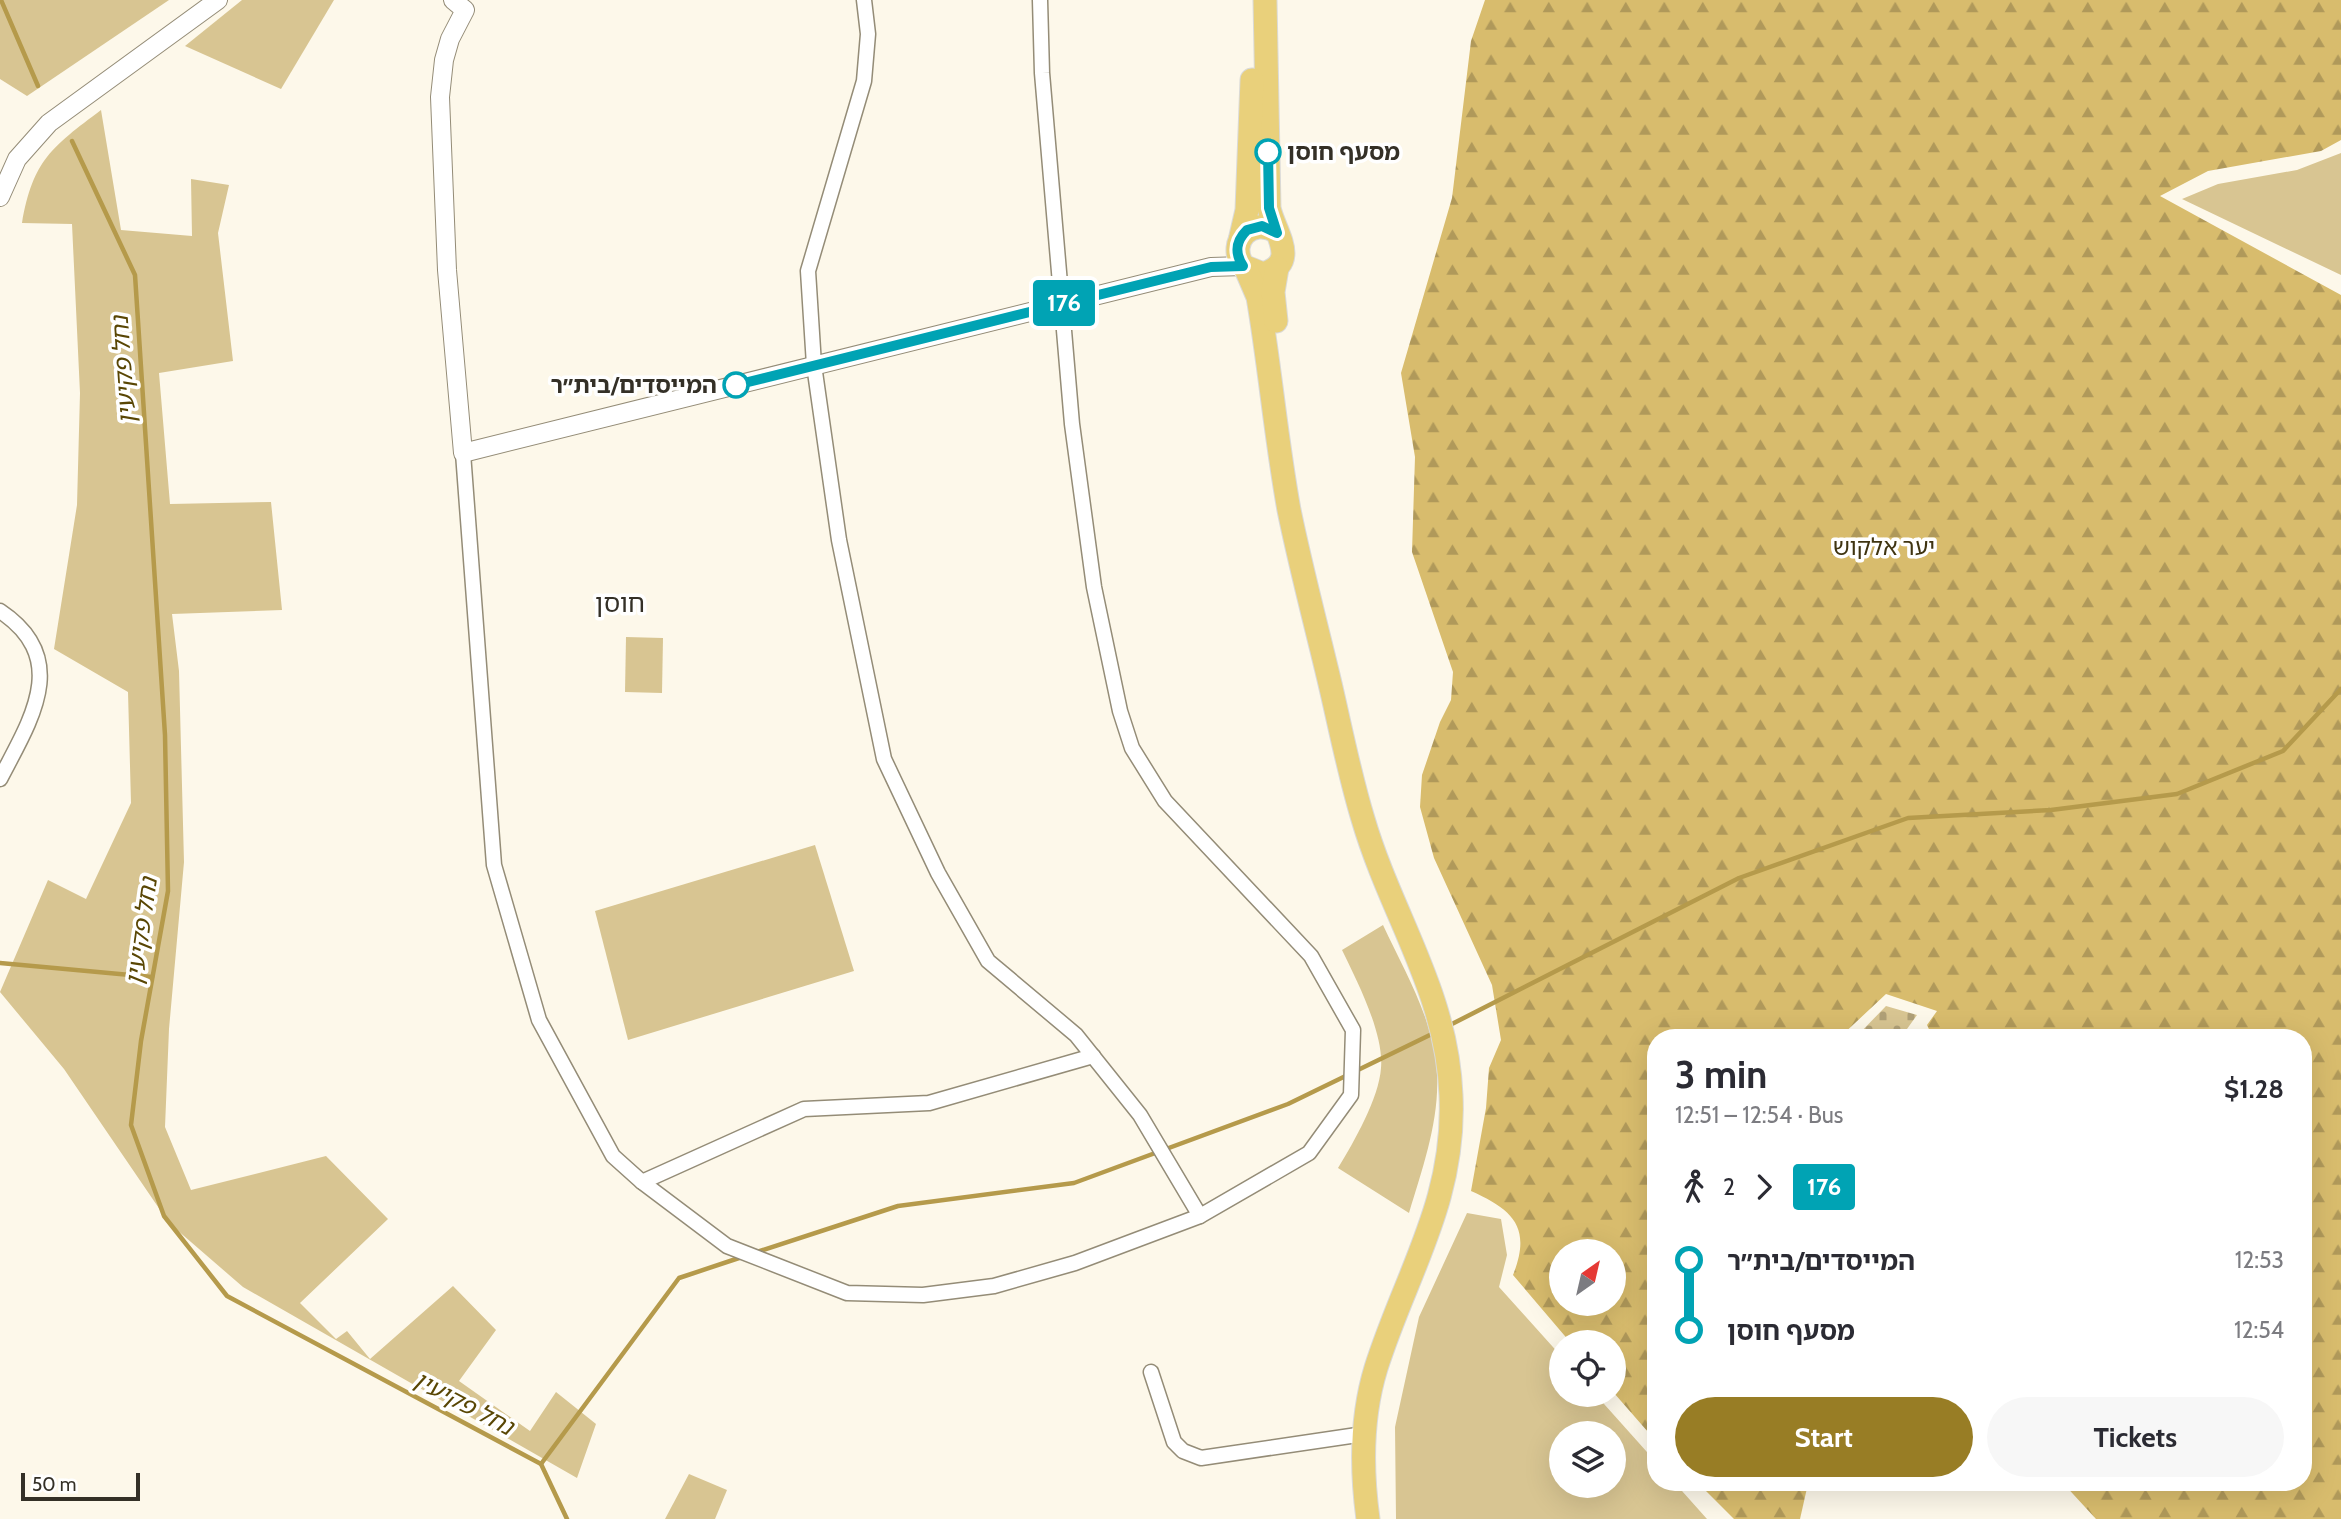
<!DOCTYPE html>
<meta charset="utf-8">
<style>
:root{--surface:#fff;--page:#f7f7f7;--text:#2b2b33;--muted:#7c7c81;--accent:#987d25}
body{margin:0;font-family:Cabin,"Noto Sans Hebrew",sans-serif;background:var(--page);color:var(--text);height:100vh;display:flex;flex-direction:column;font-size:26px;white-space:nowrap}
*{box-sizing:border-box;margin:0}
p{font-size:23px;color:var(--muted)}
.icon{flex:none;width:38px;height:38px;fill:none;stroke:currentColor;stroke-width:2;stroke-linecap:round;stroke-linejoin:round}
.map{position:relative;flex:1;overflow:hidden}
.details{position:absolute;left:1647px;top:1029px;width:665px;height:462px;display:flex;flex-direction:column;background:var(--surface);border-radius:28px;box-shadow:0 7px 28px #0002}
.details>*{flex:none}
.badge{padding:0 14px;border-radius:5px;font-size:24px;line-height:46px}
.needle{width:46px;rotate:34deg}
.tools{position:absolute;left:1549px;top:1239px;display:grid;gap:14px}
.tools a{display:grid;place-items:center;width:77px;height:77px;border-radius:50%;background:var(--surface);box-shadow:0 7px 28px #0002;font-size:35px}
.scale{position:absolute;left:21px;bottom:18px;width:119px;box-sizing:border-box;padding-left:7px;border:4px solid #343027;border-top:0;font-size:19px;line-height:24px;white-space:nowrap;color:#343027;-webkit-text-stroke:5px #fff;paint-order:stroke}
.map>.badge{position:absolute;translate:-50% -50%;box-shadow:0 0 0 4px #fff}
.legs{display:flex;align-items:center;gap:10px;height:77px;padding:0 28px;font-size:23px}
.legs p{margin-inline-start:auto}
.overview{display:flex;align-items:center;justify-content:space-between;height:119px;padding:0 28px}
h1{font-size:38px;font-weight:700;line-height:52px}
.primary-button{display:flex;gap:14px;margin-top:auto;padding:14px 28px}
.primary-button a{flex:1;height:80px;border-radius:42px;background:var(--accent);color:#fff;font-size:28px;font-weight:700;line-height:80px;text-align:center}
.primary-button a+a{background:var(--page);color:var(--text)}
ul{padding:0 28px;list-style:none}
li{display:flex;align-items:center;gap:24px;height:70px;font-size:26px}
li i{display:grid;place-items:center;width:10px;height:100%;margin:0 9px;background:currentColor}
li i::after{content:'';width:18px;height:18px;margin:-9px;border:5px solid;border-radius:50%;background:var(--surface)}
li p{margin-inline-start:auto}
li:first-child i{background:linear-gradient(#0000 50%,currentColor 0)}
li:last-child i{background:linear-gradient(currentColor 50%,#0000 0)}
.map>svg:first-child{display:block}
.green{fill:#d8c592;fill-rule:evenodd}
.forest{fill:url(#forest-firs);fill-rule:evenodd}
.cemetery{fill:url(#cemetery-stones)}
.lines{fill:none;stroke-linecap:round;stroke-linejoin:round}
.stream{stroke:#b59a4b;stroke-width:4.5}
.minor-casing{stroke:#948c77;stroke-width:17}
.tertiary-casing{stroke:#948c77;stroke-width:20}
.primary-casing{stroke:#dadad8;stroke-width:25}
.minor{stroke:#fff;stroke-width:14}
.tertiary{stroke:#fff;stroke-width:18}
.primary{stroke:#e9d07b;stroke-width:23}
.line-1-casing{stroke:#fff;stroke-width:16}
.line-1{stroke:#00a3b4;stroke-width:10}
.stop-1-dot{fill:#fff;stroke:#00a3b4;stroke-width:3.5}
.labels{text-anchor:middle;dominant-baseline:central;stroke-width:7;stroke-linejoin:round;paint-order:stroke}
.stop-label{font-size:23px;font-weight:bold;fill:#343027;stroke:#fff;text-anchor:start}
.park-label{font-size:23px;fill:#3f3411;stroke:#fff}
.water-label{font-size:24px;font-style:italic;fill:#594604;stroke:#fff}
.quarter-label{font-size:26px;fill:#343027;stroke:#fff}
</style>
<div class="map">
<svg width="2341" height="1519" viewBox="0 0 2341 1519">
<defs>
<pattern id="forest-firs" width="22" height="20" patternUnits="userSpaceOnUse" patternTransform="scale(1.75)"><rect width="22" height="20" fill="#d8bc6d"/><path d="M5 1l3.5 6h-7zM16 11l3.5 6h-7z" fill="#b0995a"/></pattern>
<pattern id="cemetery-stones" width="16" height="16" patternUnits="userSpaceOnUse" patternTransform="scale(1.75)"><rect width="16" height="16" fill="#d8c592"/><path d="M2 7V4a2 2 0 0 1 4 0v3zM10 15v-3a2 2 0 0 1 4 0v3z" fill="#b0a077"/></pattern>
</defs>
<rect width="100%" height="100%" fill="#fdf8ea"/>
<!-- green -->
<g class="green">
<polygon points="0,0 169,0 27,96 0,79"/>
<polygon points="242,0 334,0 281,89 185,46"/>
<path d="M101,110l20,120 71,6 -1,-57 38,6 -11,48 15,128 -74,12 11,131 101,-2 11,108 -110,4 7,57 5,191 -15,167 -4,98 26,63 135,-34 62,63 -88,84 36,36 11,-8 23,28 83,-73 43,44 -37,51 71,50 26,-39 40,32 -19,54 -334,-191 -74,-64 -105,-154 -64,-77 48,-112 38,19 45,-96 -3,-111 -74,-43 23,-144 3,-112 -8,-169 -50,-1c11,-63 30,-76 79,-113z"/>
<polygon points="2341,153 2341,275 2182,199 2218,184 2297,170"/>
<polygon points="626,637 663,638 662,693 625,692"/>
<polygon points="815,845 854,971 628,1040 595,911"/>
<path d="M1383,925c19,41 45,85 52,130 9,54 -11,108 -26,158l-71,-45c16,-26 41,-70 43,-100 3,-35 -24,-87 -39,-118z"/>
<path d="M1467,1213l34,6 6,36 -8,32 62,69v39h35l59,66 1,21h18l33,37h-311l-1,-92 24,-110zM1561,1433h53v53h-53z"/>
<polygon points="689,1474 727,1490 715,1519 665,1519"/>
</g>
<!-- forest -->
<g class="forest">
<path d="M1485,0h856v140l-20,11 -113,20 -48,25 181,99v1224h-245l-34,-37h241v-444h-370l-6,-13 10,-14 -51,-17 -47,44h-183l-1,402 -41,-47v-51h-44l-57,-67c19,-48 0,-65 -42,-84l15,-83 3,-40 12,-28 -9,-55 -58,-127 -14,-51 2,-32 18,-53 11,-22 2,-28 -41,-120 3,-95 -14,-84 51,-175 19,-157zM1561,1251h53v53h-53z"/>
<polygon points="1697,1482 1804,1482 1807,1488 1800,1519 1734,1519"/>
</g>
<!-- cemetery -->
<polygon class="cemetery" points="1886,1006 1917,1015 1907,1029 1918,1038 1855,1038"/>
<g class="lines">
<!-- stream -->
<g class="stream">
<polyline points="1,0 38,86"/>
<polyline points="72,141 135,275 165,735 168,891 141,1041 131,1125 164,1216 227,1296 541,1464 567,1519"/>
<polyline points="0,963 152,977"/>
<polyline points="1448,1026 1739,878 1908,818 2051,810 2177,794 2283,751 2341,689"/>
<polyline points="757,1252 898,1206 1074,1183 1288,1104 1434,1033"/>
<polyline points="541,1464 679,1278 742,1257"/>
</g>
<!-- minor casing -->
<g class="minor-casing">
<g id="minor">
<polyline points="864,0 868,34 864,81 808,271 814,365 839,540 884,759 938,873 988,961 1076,1035 1140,1115 1200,1216"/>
<polyline points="463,453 494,865 539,1020 613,1156 642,1182 727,1246 847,1293 923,1295 994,1286 1075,1263 1200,1216 1309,1153 1351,1095 1353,1030 1311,956 1165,801 1132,748 1120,711 1094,587 1072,424 1042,73 1040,0"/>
<path d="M0,611c72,48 30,110 0,168"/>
<polyline points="642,1182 804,1109 929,1103 1093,1056"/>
<polyline points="1151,1372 1174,1442 1183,1451 1201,1458 1364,1434"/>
</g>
</g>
<!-- tertiary casing -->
<g class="tertiary-casing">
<g id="tertiary">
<polyline points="453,0 465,10 450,39 444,60 440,97 447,270 463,453 1211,267 1243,266"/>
<polyline points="0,197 17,159 49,123 218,0"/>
</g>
</g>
<!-- primary casing -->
<g class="primary-casing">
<g id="primary">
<path d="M1265,0l4,208c5,24 32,55 -6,66l-20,-8c-16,-25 9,-50 34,-34"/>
<polyline points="1241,236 1247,210 1252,80"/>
<path d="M1246,269l12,28c12,70 18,142 31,213 11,54 25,107 38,161 12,49 21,99 36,148 28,96 84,172 88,276 5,106 -45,178 -75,273 -15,49 -15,100 -8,151"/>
<polyline points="1276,321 1273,292 1277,268"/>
</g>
</g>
<!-- minor -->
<use href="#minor" class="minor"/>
<!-- tertiary -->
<use href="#tertiary" class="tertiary"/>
<!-- primary -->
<use href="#primary" class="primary"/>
</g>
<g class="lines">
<!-- line-1 casing -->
<g class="line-1-casing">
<path id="line-1" d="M736,385l475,-118 32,-1c-9,-14 -7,-25 4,-36l15,-4 15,7 -8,-25 -1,-56"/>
</g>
<!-- line-1 -->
<use href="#line-1" class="line-1"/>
</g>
<!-- markers -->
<g class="stop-1-dot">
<circle cx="1268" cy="152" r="12"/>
<circle cx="736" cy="385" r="12"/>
</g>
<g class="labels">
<!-- stop labels -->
<g class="stop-label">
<text x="1287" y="152">מסעף חוסן</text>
<text x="717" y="385" text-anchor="end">המייסדים/בית״ר</text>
</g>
<!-- park labels -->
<g class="park-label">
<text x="1884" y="547">יער אלקוש</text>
</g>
<!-- water labels -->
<g class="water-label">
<text transform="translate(123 370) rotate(-94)">נחל פקיעין</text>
<text transform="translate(141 931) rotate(-82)">נחל פקיעין</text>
<text transform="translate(464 1403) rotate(28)">נחל פקיעין</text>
</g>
<!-- quarter labels -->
<g class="quarter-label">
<text x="620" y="603">חוסן</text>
</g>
</g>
</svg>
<div class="tools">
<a><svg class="needle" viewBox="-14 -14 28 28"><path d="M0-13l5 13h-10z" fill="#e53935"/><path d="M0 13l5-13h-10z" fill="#7c7c81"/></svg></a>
<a><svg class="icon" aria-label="locate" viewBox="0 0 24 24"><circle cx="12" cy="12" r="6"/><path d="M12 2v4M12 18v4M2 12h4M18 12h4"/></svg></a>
<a><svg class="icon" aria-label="layers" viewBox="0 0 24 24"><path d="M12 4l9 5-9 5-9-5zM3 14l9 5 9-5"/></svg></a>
</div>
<div class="scale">50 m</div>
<b class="badge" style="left:1064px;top:303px;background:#00a3b4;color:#fff">176</b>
<section class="details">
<div class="overview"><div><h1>3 min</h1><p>12:51 – 12:54 · Bus</p></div><b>$1.28</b></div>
<div class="legs"><svg class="icon" aria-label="walk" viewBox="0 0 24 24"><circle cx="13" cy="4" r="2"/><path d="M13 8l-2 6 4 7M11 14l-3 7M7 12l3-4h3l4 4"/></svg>2<svg class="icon" aria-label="forward" viewBox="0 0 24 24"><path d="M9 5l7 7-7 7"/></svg><b class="badge" style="background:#00a3b4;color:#fff">176</b></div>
<ul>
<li><i style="color:#00a3b4"></i><b>המייסדים/בית״ר</b><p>12:53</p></li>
<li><i style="color:#00a3b4"></i><b>מסעף חוסן</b><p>12:54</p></li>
</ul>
<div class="primary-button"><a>Start</a><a>Tickets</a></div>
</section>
</div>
